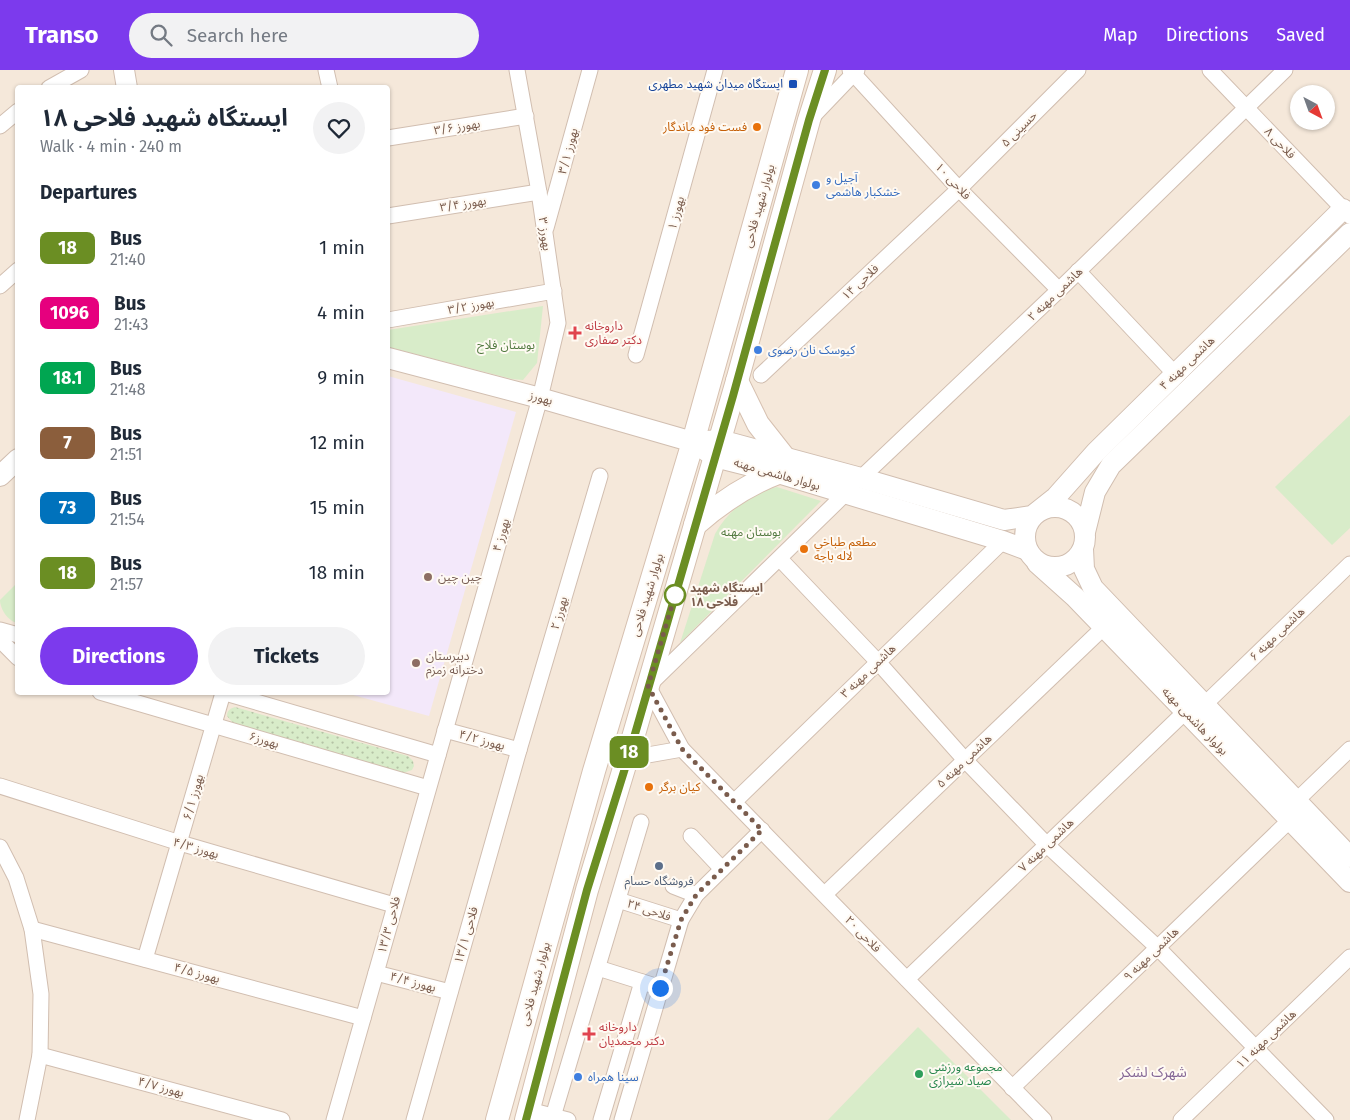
<!DOCTYPE html>
<meta charset="utf-8">
<style>
:root{--surface:#fff;--page:#f2f2f3;--text:#1f2937;--muted:#747a83;--accent:#7c3aed}
body{margin:0;font-family:"Fira Sans","Noto Sans Arabic",sans-serif;background:var(--page);color:var(--text);height:100vh;display:flex;flex-direction:column;font-size:19px;white-space:nowrap}
*{box-sizing:border-box;margin:0}
p{font-size:16px;color:var(--muted)}
.icon{flex:none;width:28px;height:28px;fill:none;stroke:currentColor;stroke-width:2;stroke-linecap:round;stroke-linejoin:round}
.map{position:relative;flex:1;overflow:hidden}
.sheet{position:absolute;left:15px;top:15px;width:375px;height:610px;display:flex;flex-direction:column;background:var(--surface);border-radius:5px;box-shadow:0 1px 4px #0004}
.sheet>*{flex:none}
.badge{padding:0 10px;border-radius:8px;font-size:18px;line-height:32px}
.needle{width:32px;rotate:139deg}
.controls{position:absolute;left:1290px;top:15px;display:grid;gap:10px}
.controls a{display:grid;place-items:center;width:45px;height:45px;border-radius:50%;background:var(--surface);box-shadow:0 1px 4px #0004;font-size:25px}
.you{position:absolute;width:25px;height:25px;margin:-12px;border:4px solid #fff;border-radius:50%;background:#1a73e8;box-shadow:0 0 0 8px #1a73e833}
.map>.badge{position:absolute;translate:-50% -50%;box-shadow:0 0 0 2px #fff}
h2{padding:0 25px;font-size:19px;line-height:45px}
.round{display:grid;place-items:center;flex:none;width:52px;height:52px;border-radius:26px;background:var(--page)}
.head{display:flex;align-items:center;justify-content:space-between;height:85px;padding:0 25px}
h1{font-size:24px;font-weight:700;line-height:38px}
.primary-button{display:flex;gap:10px;margin-top:auto;padding:10px 25px}
.primary-button a{flex:1;height:58px;border-radius:30px;background:var(--accent);color:#fff;font-size:20px;font-weight:700;line-height:58px;text-align:center}
.primary-button a+a{background:var(--page);color:var(--text)}
ul{padding:0;list-style:none}
li{display:flex;align-items:center;gap:15px;height:65px;padding:0 25px}
li div{flex:1}
li b{display:block;font-size:19px}
li em{font-style:normal}
li .badge{min-width:55px;font-weight:700;text-align:center}
header{display:flex;align-items:center;gap:30px;box-sizing:border-box;height:70px;padding:0 25px;background:var(--accent);color:#fff}
header strong{font-size:24px}
nav{display:flex;gap:28px;margin-inline-start:auto;font-size:18px}
.search{width:350px;height:45px;background:var(--page);display:flex;align-items:center;gap:12px;box-sizing:border-box;padding:0 18px;border-radius:28px;color:var(--muted);font-size:19px}
.map>svg:first-child{display:block}
.residential{fill:#f5e8da;fill-rule:evenodd}
.education{fill:#f3e8fa}
.grass{fill:url(#grass-dots)}
.park{fill:#d8ecc9}
.lines{fill:none;stroke-linecap:round;stroke-linejoin:round}
.minor-casing{stroke:#d1beb0;stroke-width:17}
.tertiary-casing{stroke:#d1beb0;stroke-width:22}
.secondary-casing{stroke:#d6c0b0;stroke-width:24}
.minor{stroke:#fff;stroke-width:15}
.tertiary{stroke:#fff;stroke-width:20}
.secondary{stroke:#fff;stroke-width:22}
.line-casing{stroke:#fff;stroke-width:11}
.line{stroke:#6b8e23;stroke-width:8}
.walk{stroke:#7a5c4d;stroke-width:5;stroke-dasharray:0 9}
.transit-dot{fill:#1a4fb4;stroke:#fffaf3;stroke-width:2}
.food-dot{fill:#e8710a;stroke:#fffaf3;stroke-width:2}
.shop-dot{fill:#3f7fe0;stroke:#fffaf3;stroke-width:2}
.health-dot{fill:#e0444e;stroke:#fffaf3;stroke-width:2}
.education-dot{fill:#8d6e63;stroke:#fffaf3;stroke-width:2}
.stop-dot{fill:#fff;stroke:#6b8e23;stroke-width:2.5}
.service-dot{fill:#5c6f8a;stroke:#fffaf3;stroke-width:2}
.leisure-dot{fill:#2e9e5b;stroke:#fffaf3;stroke-width:2}
.labels{text-anchor:middle;dominant-baseline:central;stroke-width:4;stroke-linejoin:round;paint-order:stroke}
.transit-label{font-size:12px;fill:#164399;stroke:#fffaf3;text-anchor:end}
.street-label{font-size:12px;fill:#7a5c4d;stroke:#fffaf3}
.food-label{font-size:12px;fill:#c56008;stroke:#fffaf3;text-anchor:start}
.shop-label{font-size:12px;fill:#366cbe;stroke:#fffaf3;text-anchor:start}
.health-label{font-size:12px;fill:#be3a42;stroke:#fffaf3;text-anchor:start}
.park-label{font-size:12px;fill:#537a41;stroke:#fffaf3}
.education-label{font-size:12px;fill:#785e54;stroke:#fffaf3;text-anchor:start}
.stop-label{font-size:12px;font-weight:bold;fill:#7a5c4d;stroke:#fffaf3;text-anchor:start}
.service-label{font-size:12px;fill:#4e5e75;stroke:#fffaf3}
.leisure-label{font-size:12px;fill:#27864d;stroke:#fffaf3;text-anchor:start}
.neighbourhood-label{font-size:14px;fill:#846695;stroke:#fffaf3}
</style>
<header>
<strong>Transo</strong>
<div class="search"><svg class="icon" aria-label="search" viewBox="0 0 24 24"><circle cx="10" cy="10" r="6"/><path d="M15 15l6 6"/></svg>Search here</div>
<nav><a>Map</a><a>Directions</a><a>Saved</a></nav>
</header>
<div class="map">
<svg width="1350" height="1050" viewBox="0 0 1350 1050">
<defs>
<pattern id="grass-dots" width="8" height="8" patternUnits="userSpaceOnUse" patternTransform="scale(1.25)"><rect width="8" height="8" fill="#d8ecc9"/><path d="M2 2h.1M6 6h.1" fill="none" stroke="#b4c2a5" stroke-width="1.8" stroke-linecap="round"/></pattern>
</defs>
<rect width="100%" height="100%" fill="#fdf6ec"/>
<!-- residential -->
<path class="residential" d="M0,0h1350v1050h-1350zM18,18h370v604h-370zM1299,24h27v27h-27z"/>
<!-- education -->
<polygon class="education" points="388,306 516,342 429,646 346,623 388,622"/>
<!-- grass -->
<path class="grass" d="M235,637l173,49 5,5 1,5 -2,4 -9,3 -170,-50 -6,-7c0,-5 2,-7 8,-9z"/>
<!-- park -->
<g class="park">
<polygon points="543,236 537,293 523,310 512,309 388,277 388,260"/>
<polygon points="1350,345 1350,458 1332,475 1275,417"/>
<path d="M777,417l44,14 -141,142 35,-109c13,-24 36,-41 62,-47z"/>
<path d="M17,513v40c-9,-2 -17,-14 -17,-23z"/>
<polygon points="918,957 1011,1050 828,1050"/>
</g>
<g class="lines">
<!-- minor casing -->
<g class="minor-casing">
<g id="minor">
<polyline points="326,0 330,18"/>
<polyline points="850,0 959,119 1059,220"/>
<polyline points="1210,0 1350,146"/>
<polyline points="49,18 81,0"/>
<polyline points="813,46 857,0"/>
<polyline points="0,56 18,41"/>
<polyline points="388,68 526,46"/>
<polyline points="388,146 539,122"/>
<polyline points="546,158 590,0"/>
<polyline points="1078,201 1175,304"/>
<polyline points="0,216 18,200"/>
<polyline points="388,250 554,221"/>
<polyline points="636,285 715,0"/>
<polyline points="761,305 959,119 1078,0"/>
<polyline points="861,408 1059,220 1285,0"/>
<polyline points="846,423 648,616 682,679 1044,1050"/>
<polyline points="780,489 878,592 965,690 1047,775 1158,878 1326,1050"/>
<polyline points="0,560 18,565"/>
<polyline points="0,570 18,588"/>
<polyline points="100,622 428,718"/>
<polyline points="222,622 438,685"/>
<polyline points="445,660 519,680"/>
<polyline points="625,695 642,686 682,679"/>
<polyline points="0,716 180,773 394,835"/>
<polyline points="1296,731 1350,679"/>
<polyline points="734,732 1003,471"/>
<polyline points="691,766 722,799"/>
<polyline points="0,777 16,808 32,859 41,924 40,985 27,1050"/>
<polyline points="673,816 696,825"/>
<polyline points="825,824 1104,557"/>
<polyline points="618,830 681,850"/>
<polyline points="32,859 363,948"/>
<polyline points="145,889 223,623"/>
<polyline points="598,898 652,915"/>
<polyline points="376,903 450,922"/>
<polyline points="907,909 1186,641 1204,635 1350,494"/>
<polyline points="40,985 282,1050"/>
<polyline points="1012,1018 1290,750"/>
<polyline points="529,1040 568,1050"/>
<polyline points="334,1050 540,328 558,253 539,122 517,0"/>
<polyline points="414,1050 519,680 600,406"/>
<polyline points="552,1050 641,752"/>
<polyline points="601,1050 642,912"/>
<polyline points="622,1050 681,850 696,825 762,760"/>
<polyline points="1181,1050 1350,887"/>
</g>
</g>
<!-- tertiary casing -->
<g class="tertiary-casing">
<g id="tertiary">
<polyline points="124,0 127,18"/>
<polyline points="388,288 540,328 693,372 715,387 778,403 1003,471 1027,480"/>
<polyline points="693,372 720,370 861,408 1004,450 1032,446 1056,427 1096,382 1343,139"/>
<polyline points="0,406 18,389"/>
<circle cx="1055" cy="467" r="30"/>
<polyline points="1085,462 1095,422 1111,395 1350,163"/>
<polyline points="1083,479 1084,499 1093,518 1350,787"/>
<polyline points="1037,493 1075,527 1350,812"/>
</g>
</g>
<!-- secondary casing -->
<g class="secondary-casing">
<g id="secondary">
<polyline points="737,311 758,354 784,387"/>
<path d="M695,455c26,-23 51,-40 83,-52"/>
<polyline points="497,1050 594,701 693,372 797,0"/>
<polyline points="526,1050 587,820 625,695 737,311 809,50 825,0"/>
</g>
</g>
<!-- minor -->
<use href="#minor" class="minor"/>
<!-- tertiary -->
<use href="#tertiary" class="tertiary"/>
<!-- secondary -->
<use href="#secondary" class="secondary"/>
</g>
<g class="lines">
<!-- line casing -->
<g class="line-casing">
<polyline id="line" points="526,1050 587,820 626,695 733,326 809,50 825,0"/>
</g>
<!-- line -->
<use href="#line" class="line"/>
<!-- walk -->
<polyline class="walk" points="660,918 681,850 696,825 762,760 682,679 648,616 675,525"/>
</g>
<!-- markers -->
<rect class="transit-dot" x="788" y="9" width="10" height="10" rx="2.5"/>
<g class="food-dot">
<circle cx="757" cy="57" r="5"/>
<circle cx="804" cy="479" r="5"/>
<circle cx="649" cy="717" r="5"/>
</g>
<g class="shop-dot">
<circle cx="816" cy="115" r="5"/>
<circle cx="758" cy="280" r="5"/>
<circle cx="578" cy="1007" r="5"/>
</g>
<g class="health-dot">
<path d="M572.5 255.5h5v5h5v5h-5v5h-5v-5h-5v-5h5z"/>
<path d="M586.5 956.5h5v5h5v5h-5v5h-5v-5h-5v-5h5z"/>
</g>
<g class="education-dot">
<circle cx="428" cy="507" r="5"/>
<circle cx="416" cy="593" r="5"/>
</g>
<circle class="stop-dot" cx="675" cy="525" r="10"/>
<circle class="service-dot" cx="659" cy="796" r="5"/>
<circle class="leisure-dot" cx="919" cy="1004" r="5"/>
<g class="labels">
<!-- transit labels -->
<g class="transit-label">
<text x="783" y="14">ایستگاه میدان شهید مطهری</text>
</g>
<!-- street labels -->
<g class="street-label">
<text transform="translate(457 57) rotate(-9)">بهورز ۳/۶</text>
<text transform="translate(1019 59) rotate(-45)">حسینی ۵</text>
<text transform="translate(1280 73) rotate(46)">فلاحی ۸</text>
<text transform="translate(568 81) rotate(-75)">بهورز ۳/۱</text>
<text transform="translate(953 111) rotate(47)">فلاحی ۱۰</text>
<text transform="translate(463 134) rotate(-9)">بهورز ۳/۴</text>
<text transform="translate(759 136) rotate(-74)">بولوار شهید فلاحی</text>
<text transform="translate(676 143) rotate(-75)">بهورز ۱</text>
<text transform="translate(545 164) rotate(82)">بهورز ۳</text>
<text transform="translate(860 212) rotate(-43)">فلاحی ۱۴</text>
<text transform="translate(1055 224) rotate(-44)">هاشمی مهنه ۲</text>
<text transform="translate(471 236) rotate(-10)">بهورز ۳/۲</text>
<text transform="translate(1187 293) rotate(-44)">هاشمی مهنه ۴</text>
<text transform="translate(541 328) rotate(15)">بهورز</text>
<text transform="translate(777 404) rotate(16)">بولوار هاشمی مهنه</text>
<text transform="translate(501 465) rotate(-74)">بهورز ۴</text>
<text transform="translate(647 525) rotate(-73)">بولوار شهید فلاحی</text>
<text transform="translate(559 543) rotate(-74)">بهورز ۲</text>
<text transform="translate(1277 564) rotate(-44)">هاشمی مهنه ۶</text>
<text transform="translate(868 601) rotate(-44)">هاشمی مهنه ۳</text>
<text transform="translate(1195 651) rotate(46)">بولوار هاشمی مهنه</text>
<text transform="translate(264 670) rotate(16)">بهورز۶</text>
<text transform="translate(482 670) rotate(15)">بهورز ۴/۲</text>
<text transform="translate(964 691) rotate(-44)">هاشمی مهنه ۵</text>
<text transform="translate(193 727) rotate(-74)">بهورز ۶/۱</text>
<text transform="translate(1046 775) rotate(-44)">هاشمی مهنه ۷</text>
<text transform="translate(196 778) rotate(16)">بهورز ۴/۳</text>
<text transform="translate(649 840) rotate(18)">فلاحی ۲۴</text>
<text transform="translate(389 855) rotate(-75)">فلاحی ۱۳/۳</text>
<text transform="translate(863 864) rotate(46)">فلاحی ۲۰</text>
<text transform="translate(466 865) rotate(-74)">فلاحی ۱۳/۱</text>
<text transform="translate(1151 884) rotate(-44)">هاشمی مهنه ۹</text>
<text transform="translate(197 903) rotate(15)">بهورز ۴/۵</text>
<text transform="translate(413 912) rotate(15)">بهورز ۴/۴</text>
<text transform="translate(535 914) rotate(-75)">بولوار شهید فلاحی</text>
<text transform="translate(1266 969) rotate(-44)">هاشمی مهنه ۱۱</text>
<text transform="translate(161 1017) rotate(15)">بهورز ۴/۷</text>
</g>
<!-- food labels -->
<g class="food-label">
<text x="747" y="57" text-anchor="end">فست فود ماندگار</text>
<text x="814" y="472">مطعم طباخي<tspan x="814" dy="14">لاله باجه</tspan></text>
<text x="659" y="717">کیان برگر</text>
</g>
<!-- shop labels -->
<g class="shop-label">
<text x="826" y="108">آجیل و<tspan x="826" dy="14">خشکبار هاشمی</tspan></text>
<text x="768" y="280">کیوسک نان رضوی</text>
<text x="588" y="1007">سینا همراه</text>
</g>
<!-- health labels -->
<g class="health-label">
<text x="585" y="256">داروخانه<tspan x="585" dy="14">دکتر صفاری</tspan></text>
<text x="599" y="957">داروخانه<tspan x="599" dy="14">دکتر محمدیان</tspan></text>
</g>
<!-- park labels -->
<g class="park-label">
<text x="506" y="275">بوستان فلاح</text>
<text x="751" y="462">بوستان مهنه</text>
</g>
<!-- education labels -->
<g class="education-label">
<text x="438" y="507">چین چین</text>
<text x="426" y="586">دبیرستان<tspan x="426" dy="14">دخترانه زمزم</tspan></text>
</g>
<!-- stop labels -->
<g class="stop-label">
<text x="690" y="518">ایستگاه شهید<tspan x="690" dy="14">فلاحی ۱۸</tspan></text>
</g>
<!-- service labels -->
<g class="service-label">
<text x="659" y="811">فروشگاه حسام</text>
</g>
<!-- leisure labels -->
<g class="leisure-label">
<text x="929" y="997">مجموعه ورزشی<tspan x="929" dy="14">صیاد شیرازی</tspan></text>
</g>
<!-- neighbourhood labels -->
<g class="neighbourhood-label">
<text x="1153" y="1002">شهرک لشکر</text>
</g>
</g>
</svg>
<div class="controls">
<a><svg class="needle" viewBox="-14 -14 28 28"><path d="M0-13l5 13h-10z" fill="#e53935"/><path d="M0 13l5-13h-10z" fill="#747a83"/></svg></a>
</div>
<div class="you" style="left:660px;top:918px"></div>
<b class="badge" style="left:629px;top:682px;background:#6b8e23;color:#fff">18</b>
<section class="sheet">
<div class="head"><div><h1>ایستگاه شهید فلاحی ۱۸</h1><p>Walk · 4 min · 240 m</p></div><a class="round"><svg class="icon" aria-label="heart" viewBox="0 0 24 24"><path d="M12 20l-8-8c-3-5 5-10 8-4 3-6 11-1 8 4z"/></svg></a></div>
<h2>Departures</h2>
<ul>
<li><span class="badge" style="background:#6b8e23;color:#fff">18</span><div><b>Bus</b><p>21:40</p></div><em>1 min</em></li>
<li><span class="badge" style="background:#e6007e;color:#fff">1096</span><div><b>Bus</b><p>21:43</p></div><em>4 min</em></li>
<li><span class="badge" style="background:#00a651;color:#fff">18.1</span><div><b>Bus</b><p>21:48</p></div><em>9 min</em></li>
<li><span class="badge" style="background:#8b5e3c;color:#fff">7</span><div><b>Bus</b><p>21:51</p></div><em>12 min</em></li>
<li><span class="badge" style="background:#0072bc;color:#fff">73</span><div><b>Bus</b><p>21:54</p></div><em>15 min</em></li>
<li><span class="badge" style="background:#6b8e23;color:#fff">18</span><div><b>Bus</b><p>21:57</p></div><em>18 min</em></li>
</ul>
<div class="primary-button"><a>Directions</a><a>Tickets</a></div>
</section>
</div>
